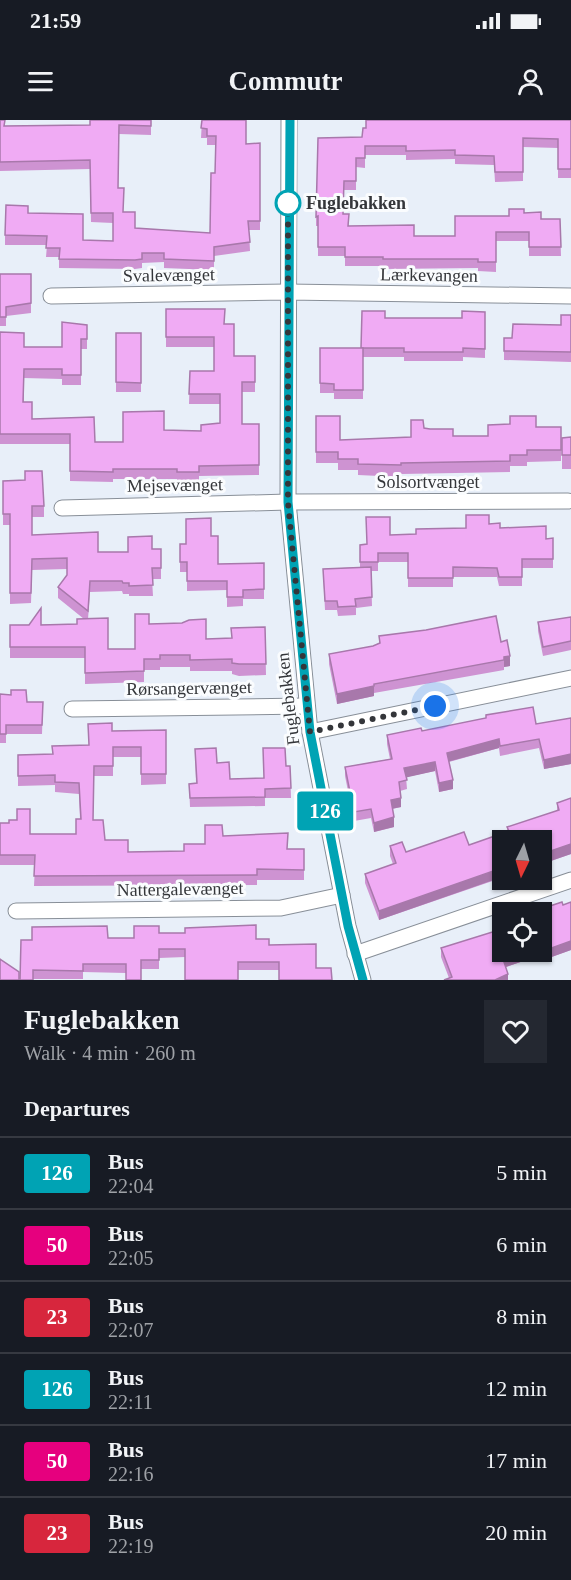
<!DOCTYPE html>
<meta charset="utf-8">
<style>
:root{--surface:#171b24;--page:#242831;--text:#f1f3f6;--muted:#9ea1a6;--line:#363941}
body{margin:0;font-family:"Times New Roman",serif;background:var(--page);color:var(--text);height:100vh;display:flex;flex-direction:column;font-size:22px;white-space:nowrap}
*{box-sizing:border-box;margin:0}
p{font-size:20px;color:var(--muted)}
.icon{flex:none;width:33px;height:33px;fill:none;stroke:currentColor;stroke-width:2;stroke-linecap:round;stroke-linejoin:round}
.map{position:relative;height:860px;overflow:hidden}
.panel{display:flex;flex-direction:column;background:var(--surface);flex:1}
.panel>*{flex:none}
.badge{padding:0 12px;border-radius:4px;font-size:21px;line-height:39px}
.needle{width:39px;rotate:185deg}
.tools{position:absolute;left:492px;top:710px;display:grid;gap:12px}
.tools a{display:grid;place-items:center;width:60px;height:60px;border-radius:0px;background:var(--surface);box-shadow:0 2px 4px #0004;font-size:30px}
.you{position:absolute;width:30px;height:30px;margin:-15px;border:4px solid #fff;border-radius:50%;background:#1a73e8;box-shadow:0 0 0 9px #1a73e833}
.map>.badge{position:absolute;translate:-50% -50%;box-shadow:0 0 0 3px #fff}
h2{padding:0 24px;font-size:22px;line-height:54px}
.round{display:grid;place-items:center;flex:none;width:63px;height:63px;border-radius:0px;background:var(--page)}
.summary{display:flex;align-items:center;justify-content:space-between;height:102px;padding:0 24px}
h1{font-size:28px;font-weight:700;line-height:45px}
ul{padding:0;list-style:none}
li{display:flex;align-items:center;gap:18px;height:72px;padding:0 24px;border-top:2px solid var(--line)}
li div{flex:1}
li b{display:block;font-size:22px}
li em{font-style:normal}
li .badge{min-width:66px;font-weight:700;text-align:center}
.status{display:flex;justify-content:space-between;align-items:center;height:42px;padding:0 30px;background:var(--surface);direction:ltr}
.status svg{height:16px;fill:currentColor}
header{display:flex;justify-content:space-between;align-items:center;height:78px;padding:0 24px;background:var(--surface);font-size:27px;font-weight:700}
.map>svg:first-child{display:block}
.lines{fill:none;stroke-linecap:round;stroke-linejoin:round}
.minor-casing{stroke:#888f98;stroke-width:17}
.minor{stroke:#fff;stroke-width:15}
.wall{fill:#ce93d2}
.shaded-wall{fill:#a878ab}
.building{fill:#f0abf4;stroke:#a878ab;stroke-width:1.5}
.line-casing{stroke:#fff;stroke-width:14}
.line{stroke:#00a3b4;stroke-width:9}
.walk{stroke:#34363a;stroke-width:6;stroke-dasharray:0 10.8}
.stop-dot{fill:#fff;stroke:#00a3b4;stroke-width:3}
.labels{text-anchor:middle;dominant-baseline:central;stroke-width:6;stroke-linejoin:round;paint-order:stroke}
.stop-label{font-size:18px;font-weight:bold;fill:#34363a;stroke:#fafcfe;text-anchor:start}
.street-label{font-size:18px;fill:#34363a;stroke:#fafcfe}
</style>
<div class="status"><b>21:59</b><svg viewBox="0 0 49 12"><path d="M0 12V9h3v3zM5 12V6h3v6zM10 12V3h3v9zM15 12V0h3v12zM26 1h20v11H26zM47 4h2v5h-2z"/></svg></div>
<header><svg class="icon" aria-label="menu" viewBox="0 0 24 24"><path d="M4 6h16M4 12h16M4 18h16"/></svg>Commutr<svg class="icon" aria-label="person" viewBox="0 0 24 24"><circle cx="12" cy="8" r="4"/><path d="M4 21q1-7 8-7t8 7"/></svg></header>
<div class="map">
<svg width="571" height="860" viewBox="0 0 571 860">
<rect width="100%" height="100%" fill="#e8eff9"/>
<g class="lines">
<!-- minor casing -->
<g class="minor-casing">
<g id="minor">
<polyline points="289,0 288,382 310,612 348,806 363,860"/>
<polyline points="51,176 287,172 571,176"/>
<polyline points="62,388 288,382 568,381"/>
<polyline points="72,589 306,586"/>
<polyline points="310,612 571,558"/>
<polyline points="16,791 281,788 342,775"/>
<polyline points="355,834 571,760"/>
</g>
</g>
<!-- minor -->
<use href="#minor" class="minor"/>
</g>
<!-- wall -->
<g class="wall">
<polygon points="0,0 5,6 90,5 151,0 151,15 119,14 118,68 123,92 135,108 210,113 215,53 216,25 207,25 207,18 201,18 202,0 246,24 260,23 260,110 249,110 250,131 214,136 214,150 164,148 164,142 142,143 142,148 135,149 59,148 59,137 46,137 47,125 5,125 5,115 28,93 83,120 113,121 113,103 91,102 90,49 0,51"/>
<polygon points="571,0 571,58 558,58 558,28 523,27 523,61 495,62 494,45 455,44 455,39 406,40 406,35 365,35 365,48 356,47 356,70 344,70 343,94 349,106 414,116 455,116 509,96 524,93 541,99 560,99 561,136 529,136 529,121 496,121 496,152 478,151 478,148 383,149 383,146 345,146 345,136 318,136 318,106 316,106 316,97 362,17"/>
<polygon points="0,154 31,154 31,193 6,196 6,206 0,206"/>
<polygon points="166,189 225,204 234,236 255,236 255,272 242,272 242,304 259,304 259,355 199,356 199,362 177,362 177,359 113,359 113,362 70,361 70,324 0,324 0,212 24,227 62,227 87,205 87,229 81,229 81,265 62,265 62,259 24,258 24,282 32,299 95,322 123,322 164,310 201,311 220,303 220,284 189,284 190,251 214,251 214,227 166,227"/>
<polygon points="485,192 485,238 463,237 463,241 404,241 404,237 363,237 363,279 334,279 334,273 320,273 320,228 361,228 385,198 462,198"/>
<polygon points="571,195 571,242 504,240 504,218 512,218 561,205"/>
<rect x="116" y="213" width="25" height="59"/>
<polygon points="316,296 340,320 411,317 424,308 453,316 488,316 536,307 561,307 561,341 527,342 527,346 510,346 510,352 401,354 401,357 358,355 358,350 338,350 338,343 316,343"/>
<polygon points="571,317 571,349 562,349 562,318"/>
<polygon points="3,361 44,386 44,397 32,397 32,415 98,432 128,432 161,429 161,459 152,459 153,476 129,476 129,474 123,474 122,471 90,472 88,499 108,529 135,529 149,504 206,519 232,518 265,507 266,555 239,556 232,554 232,551 190,551 190,547 160,547 160,550 144,550 144,562 85,564 85,538 10,538 10,505 77,504 84,499 58,478 58,467 67,456 67,449 32,450 31,483 10,484 10,405 3,405"/>
<polygon points="489,404 500,408 546,419 553,418 553,448 522,448 522,466 499,466 497,457 453,457 453,467 408,467 408,442 378,442 378,451 371,451 372,486 356,488 356,495 338,496 337,490 325,490 323,449 360,447 360,425 366,425 390,415 416,414 466,408"/>
<polygon points="211,416 218,444 264,443 264,479 243,479 243,486 227,487 227,470 187,471 187,452 180,452 180,424 186,424"/>
<polygon points="571,497 571,530 543,536 538,511 538,502"/>
<polygon points="379,516 501,522 510,546 504,547 504,550 374,573 374,576 337,584 329,544 329,534 373,526 379,523"/>
<polygon points="0,574 27,582 43,582 42,614 6,614 6,623 0,623"/>
<polygon points="486,595 536,604 571,598 571,644 544,649 539,628 500,636 499,628 449,642 453,669 439,672 435,651 406,657 407,669 400,671 401,687 392,689 394,707 374,712 371,698 354,701 345,656 345,647 390,639 387,624 387,615 422,611 486,598"/>
<polygon points="166,610 166,664 141,665 141,637 113,637 113,656 94,656 93,700 105,720 128,732 184,731 205,724 223,716 288,729 304,729 304,760 257,760 257,765 34,766 35,745 0,745 0,703 30,714 76,714 80,699 79,674 55,672 55,665 18,666 18,635 52,634 89,625 112,611"/>
<polygon points="195,629 217,643 230,659 263,658 286,646 290,646 291,678 265,678 265,686 190,687 189,664 196,663"/>
<polygon points="571,678 571,734 379,800 365,763 365,754 393,744 390,736 390,726 406,732 469,725 507,712 507,707 557,691 557,683"/>
<polygon points="571,782 571,830 546,839 544,834 506,847 508,860 449,858 441,837 441,828 542,831 541,789 563,785"/>
<polygon points="159,813 256,819 269,825 316,824 279,850 238,850 185,837 159,838 159,849 141,849 126,853 83,852 83,859 33,859 21,820 134,818"/>
</g>
<!-- shaded-wall -->
<g class="shaded-wall">
<polygon points="510,536 510,546 504,547 504,537"/>
<polygon points="374,566 374,576 337,584 337,574"/>
<polygon points="499,619 499,628 447,642 447,633"/>
<polygon points="571,634 571,644 544,649 544,640"/>
<polygon points="435,642 435,651 404,658 404,648"/>
<polygon points="453,660 453,669 439,672 439,663"/>
<polygon points="401,678 401,687 391,689 391,680"/>
<polygon points="394,697 394,707 374,712 374,703"/>
<polygon points="571,724 571,734 542,744 542,734"/>
<polygon points="502,748 502,757 379,800 379,791"/>
<polygon points="571,821 571,830 546,839 546,830"/>
<polygon points="544,825 544,834 503,848 503,839 527,831 542,831 542,826"/>
<polygon points="508,854 508,860 495,860"/>
</g>
<!-- building -->
<g class="building">
<polygon points="0,0 5,0 4,6 90,5 90,0 151,0 151,6 119,5 118,68 124,68 123,92 135,92 135,108 210,113 211,53 215,53 216,16 207,16 207,9 201,8 202,0 246,0 246,24 260,23 260,101 248,101 250,122 214,127 214,141 164,139 164,133 142,133 142,139 135,140 59,139 60,128 46,128 47,116 5,115 6,85 28,86 28,93 83,94 83,120 113,121 113,93 91,93 90,40 0,42"/>
<polygon points="366,0 571,0 571,49 558,49 558,19 523,18 523,52 495,52 494,36 455,35 455,30 406,31 406,26 365,26 365,38 356,38 356,61 344,61 343,94 349,94 348,106 414,105 414,116 455,116 455,96 509,96 509,89 524,89 524,93 541,92 541,99 560,99 561,127 529,127 529,112 496,112 496,142 478,142 478,139 383,139 383,137 345,137 345,127 318,127 318,96 316,97 318,18 362,17 363,8 366,8"/>
<polygon points="0,154 31,154 31,183 6,187 6,197 0,197"/>
<polygon points="166,189 225,189 224,204 234,204 234,236 255,236 255,262 242,262 242,304 259,304 259,345 199,346 199,352 177,352 177,349 113,349 113,352 70,351 70,314 0,314 0,212 24,213 24,227 62,227 62,202 87,205 87,219 81,219 81,255 62,255 62,249 24,249 23,282 32,282 32,299 94,297 95,322 123,322 123,292 164,291 164,310 201,311 201,305 220,303 220,274 189,274 190,251 214,251 214,217 166,217"/>
<polygon points="362,191 385,191 385,198 462,198 462,191 485,192 485,229 463,228 463,232 404,232 404,228 361,228"/>
<polygon points="561,195 571,195 571,232 504,231 504,218 512,218 513,204 561,205"/>
<polygon points="116,213 141,213 141,263 116,262"/>
<polygon points="320,228 363,228 363,270 334,270 334,264 320,263"/>
<polygon points="316,296 340,296 340,320 411,317 411,300 423,300 424,308 430,309 453,309 453,316 488,316 488,305 510,304 510,296 536,296 536,307 561,307 561,330 527,330 527,335 510,335 510,341 401,343 401,345 358,344 358,339 338,339 338,332 316,332"/>
<polygon points="571,317 571,335 562,335 562,318"/>
<polygon points="25,351 42,351 44,386 32,386 32,415 98,412 98,432 128,432 128,417 152,416 152,429 161,429 161,448 152,448 153,465 129,466 129,463 123,463 122,461 90,461 88,491 58,467 67,455 67,438 32,439 31,473 10,473 10,394 3,394 3,361 25,360"/>
<polygon points="466,395 489,395 489,404 500,403 500,408 546,406 546,419 553,418 553,439 522,439 522,457 499,457 497,448 453,447 453,458 408,458 408,433 378,433 378,442 360,442 360,425 367,424 366,397 390,397 390,415 416,414 416,409 466,408"/>
<polygon points="211,398 211,416 218,416 218,444 264,443 264,469 243,470 243,477 227,477 227,461 187,461 187,442 180,442 180,424 186,424 186,399"/>
<polygon points="371,447 372,477 355,479 356,486 338,487 337,481 325,481 323,449"/>
<polygon points="41,488 41,505 77,504 77,499 108,498 108,529 135,529 135,494 149,494 149,504 182,503 189,500 206,499 206,519 232,518 231,508 265,507 266,544 239,544 232,543 232,539 190,540 190,535 160,535 160,539 144,539 144,551 85,553 85,527 10,527 10,505 29,505"/>
<polygon points="496,496 501,522 507,520 510,536 504,537 504,540 374,564 374,566 337,574 329,534 373,526 380,523 379,516 426,510"/>
<polygon points="571,497 571,521 543,527 538,502"/>
<polygon points="11,570 26,570 27,582 43,582 42,605 6,605 6,614 0,614 0,574 11,575"/>
<polygon points="533,587 536,604 571,598 571,634 544,640 539,619 500,626 499,619 447,633 453,660 439,663 435,642 404,648 407,660 399,662 401,678 391,680 394,697 374,703 371,689 354,692 345,647 392,639 387,615 421,608 422,611 486,598 486,595"/>
<polygon points="112,603 112,611 166,610 166,654 141,654 141,627 113,627 113,646 94,646 93,700 103,700 105,720 128,720 128,732 184,731 184,724 205,724 205,705 222,705 223,716 288,713 287,729 304,729 304,750 257,749 257,755 34,756 35,735 0,735 0,703 9,703 9,700 17,700 17,689 30,689 30,714 76,714 76,699 81,699 79,663 55,662 55,655 18,656 18,635 53,634 52,626 89,625 88,604"/>
<polygon points="216,628 217,643 229,642 230,659 264,658 263,628 285,628 286,646 290,646 291,668 265,669 265,677 190,678 189,664 197,663 195,629"/>
<polygon points="571,678 571,724 542,734 542,720 502,720 502,748 379,791 365,754 396,743 390,726 402,722 406,732 464,712 469,725 509,711 507,707 559,690 557,683"/>
<polygon points="562,782 563,785 571,782 571,821 546,830 544,825 542,826 542,798 544,797 541,789"/>
<polygon points="256,805 256,819 269,819 269,825 316,824 316,848 331,848 332,860 279,860 279,842 238,842 238,860 185,860 185,829 159,829 159,840 141,840 141,860 126,860 126,844 83,844 83,851 33,850 33,860 20,860 21,820 32,820 32,807 107,806 108,818 134,818 134,806 159,806 159,813 185,813 185,808"/>
<polygon points="502,809 502,831 527,831 503,839 508,854 495,860 444,860 452,857 441,828"/>
<polygon points="0,839 19,852 19,860 0,860"/>
</g>
<g class="lines">
<!-- line casing -->
<g class="line-casing">
<polyline id="line" points="290,0 288,382 310,612 348,806 363,860"/>
</g>
<!-- line -->
<use href="#line" class="line"/>
<!-- walk -->
<polyline class="walk" points="288,83 288,382 310,612 435,586"/>
</g>
<!-- markers -->
<circle class="stop-dot" cx="288" cy="83" r="12"/>
<g class="labels">
<!-- stop labels -->
<g class="stop-label">
<text x="306" y="83">Fuglebakken</text>
</g>
<!-- street labels -->
<g class="street-label">
<text transform="translate(169 155) rotate(-1)">Svalevænget</text>
<text transform="translate(429 155) rotate(1)">Lærkevangen</text>
<text x="428" y="362">Solsortvænget</text>
<text transform="translate(175 365) rotate(-1)">Mejsevænget</text>
<text transform="translate(189 568) rotate(-1)">Rørsangervænget</text>
<text transform="translate(288 579) rotate(-97)">Fuglebakken</text>
<text transform="translate(180 769) rotate(-1)">Nattergalevænget</text>
</g>
</g>
</svg>
<div class="tools">
<a><svg class="needle" viewBox="-14 -14 28 28"><path d="M0-13l5 13h-10z" fill="#e53935"/><path d="M0 13l5-13h-10z" fill="#9ea1a6"/></svg></a>
<a><svg class="icon" aria-label="locate" viewBox="0 0 24 24"><circle cx="12" cy="12" r="6"/><path d="M12 2v4M12 18v4M2 12h4M18 12h4"/></svg></a>
</div>
<div class="you" style="left:435px;top:586px"></div>
<b class="badge" style="left:325px;top:691px;background:#00a3b4;color:#fff">126</b>
</div>
<section class="panel">
<div class="summary"><div><h1>Fuglebakken</h1><p>Walk · 4 min · 260 m</p></div><a class="round"><svg class="icon" aria-label="heart" viewBox="0 0 24 24"><path d="M12 20l-8-8c-3-5 5-10 8-4 3-6 11-1 8 4z"/></svg></a></div>
<h2>Departures</h2>
<ul>
<li><span class="badge" style="background:#00a3b4;color:#fff">126</span><div><b>Bus</b><p>22:04</p></div><em>5 min</em></li>
<li><span class="badge" style="background:#e6007e;color:#fff">50</span><div><b>Bus</b><p>22:05</p></div><em>6 min</em></li>
<li><span class="badge" style="background:#d7263d;color:#fff">23</span><div><b>Bus</b><p>22:07</p></div><em>8 min</em></li>
<li><span class="badge" style="background:#00a3b4;color:#fff">126</span><div><b>Bus</b><p>22:11</p></div><em>12 min</em></li>
<li><span class="badge" style="background:#e6007e;color:#fff">50</span><div><b>Bus</b><p>22:16</p></div><em>17 min</em></li>
<li><span class="badge" style="background:#d7263d;color:#fff">23</span><div><b>Bus</b><p>22:19</p></div><em>20 min</em></li>
</ul>
</section>
